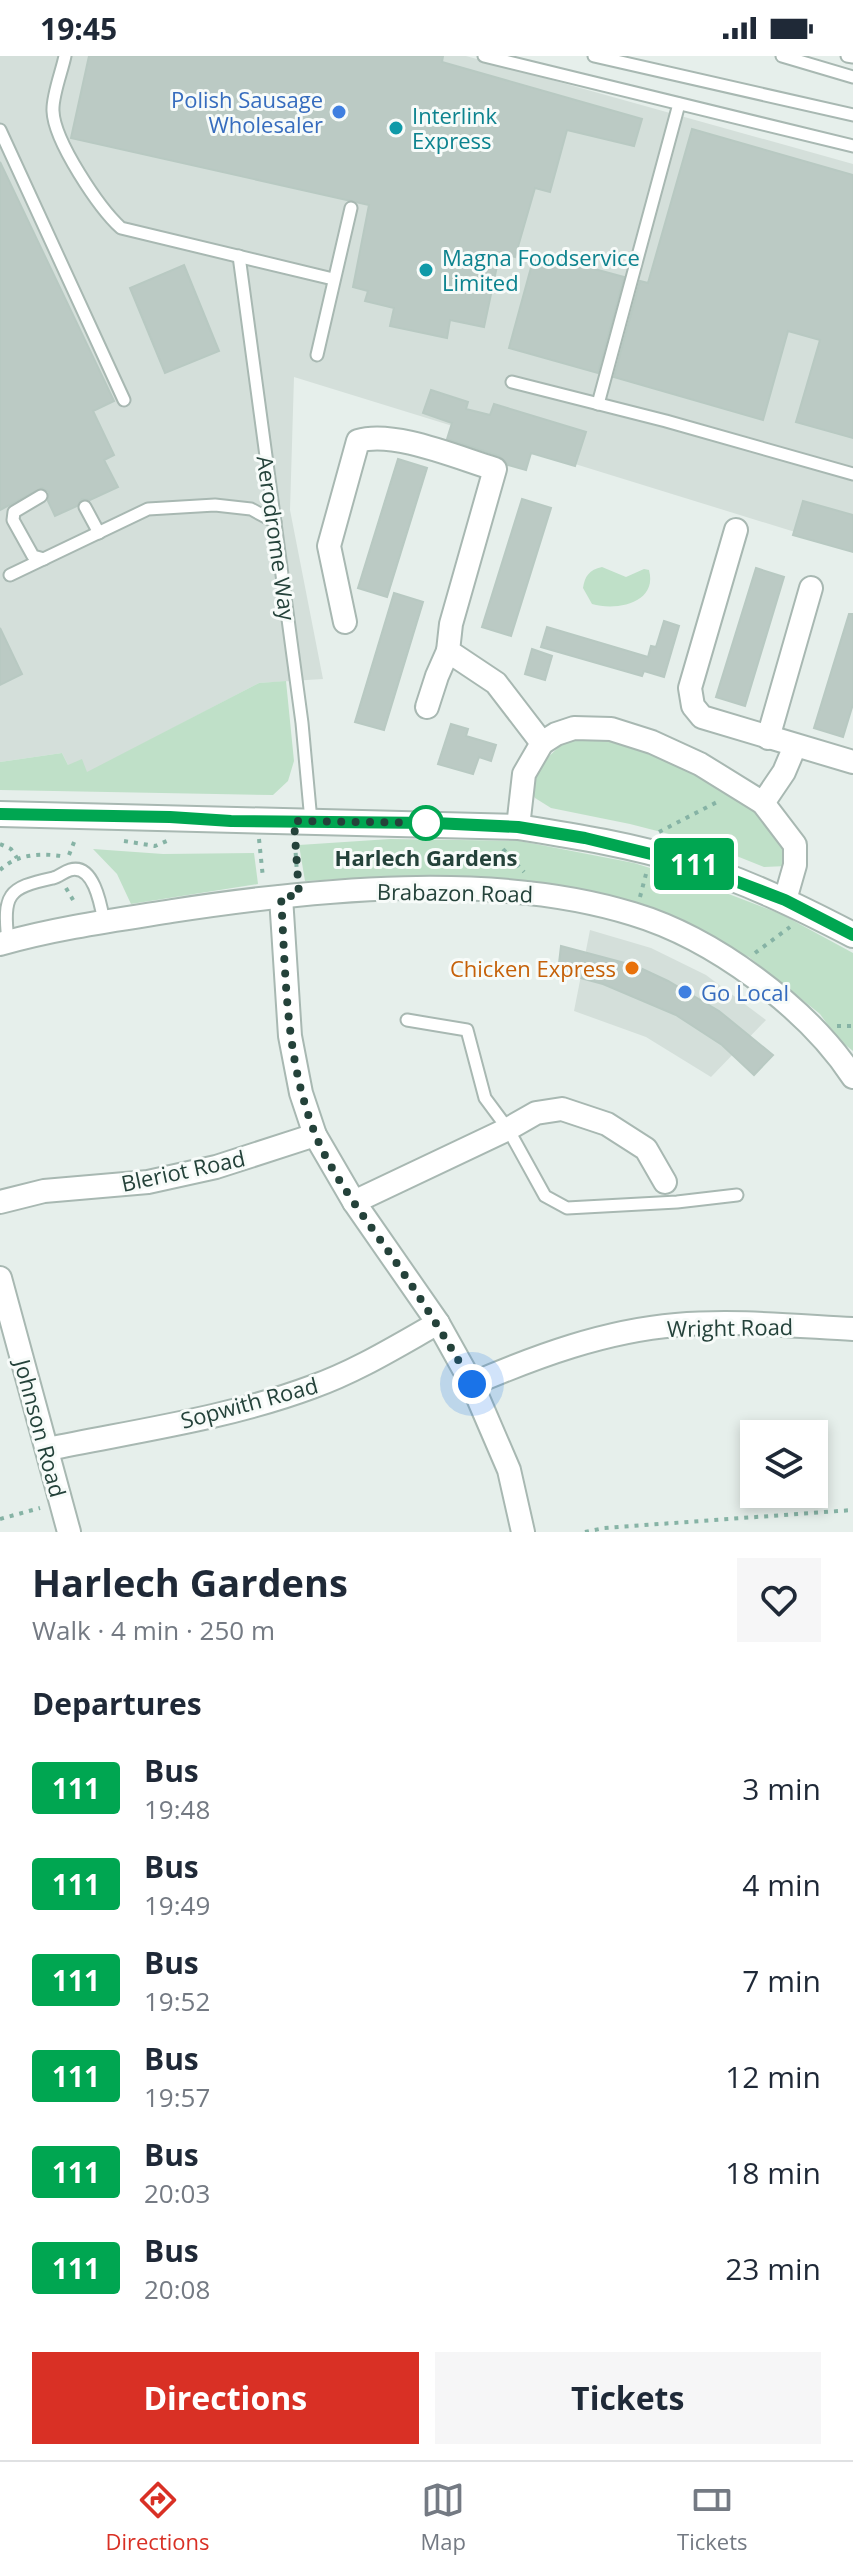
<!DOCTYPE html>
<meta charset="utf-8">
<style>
:root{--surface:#fff;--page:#f6f6f7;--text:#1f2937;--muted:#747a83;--line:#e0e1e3;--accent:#d93025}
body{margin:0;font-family:"Open Sans",sans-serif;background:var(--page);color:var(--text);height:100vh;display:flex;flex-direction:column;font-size:30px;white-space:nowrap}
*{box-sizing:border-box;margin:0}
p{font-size:26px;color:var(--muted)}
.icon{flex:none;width:44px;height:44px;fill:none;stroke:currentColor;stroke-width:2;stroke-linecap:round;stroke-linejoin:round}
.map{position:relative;height:1476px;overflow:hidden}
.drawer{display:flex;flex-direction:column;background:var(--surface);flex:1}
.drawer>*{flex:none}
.badge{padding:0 16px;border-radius:6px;font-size:28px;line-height:52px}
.tools{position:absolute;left:740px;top:1364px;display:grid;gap:16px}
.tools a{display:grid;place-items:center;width:88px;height:88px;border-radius:0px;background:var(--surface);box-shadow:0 4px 12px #0003;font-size:40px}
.you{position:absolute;width:40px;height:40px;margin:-20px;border:6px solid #fff;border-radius:50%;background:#1a73e8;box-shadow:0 0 0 12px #1a73e833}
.map>.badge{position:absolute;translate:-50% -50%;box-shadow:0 0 0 4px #fff}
h2{padding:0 32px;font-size:30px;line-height:72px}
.round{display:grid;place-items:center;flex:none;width:84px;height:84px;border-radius:0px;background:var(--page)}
.summary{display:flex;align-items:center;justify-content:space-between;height:136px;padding:0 32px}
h1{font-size:38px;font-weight:700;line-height:60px}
.button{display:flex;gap:16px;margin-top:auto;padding:16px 32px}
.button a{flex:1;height:92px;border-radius:0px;background:var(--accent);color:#fff;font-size:32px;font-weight:700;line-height:92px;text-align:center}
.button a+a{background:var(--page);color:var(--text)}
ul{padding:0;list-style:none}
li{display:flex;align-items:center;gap:24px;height:96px;padding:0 32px}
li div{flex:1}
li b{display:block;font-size:30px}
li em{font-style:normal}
li .badge{min-width:88px;font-weight:700;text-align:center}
.status{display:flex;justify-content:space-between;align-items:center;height:56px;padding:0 40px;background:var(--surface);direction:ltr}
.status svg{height:22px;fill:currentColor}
.dock{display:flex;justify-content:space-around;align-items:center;height:112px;border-top:2px solid var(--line);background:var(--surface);font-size:22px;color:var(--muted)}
.dock a{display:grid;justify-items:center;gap:4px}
.dock .active{color:var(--accent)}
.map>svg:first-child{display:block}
.built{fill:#d4dfda}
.green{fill:#bfe0c8}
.building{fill:#bbcac4;stroke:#b8c9c2;stroke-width:2}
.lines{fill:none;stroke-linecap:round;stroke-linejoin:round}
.service-casing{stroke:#a8b8b2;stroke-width:15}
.minor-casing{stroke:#a8b8b2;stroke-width:26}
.tertiary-casing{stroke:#a8b8b2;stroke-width:28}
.path{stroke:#86b3a5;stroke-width:4;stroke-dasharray:4 6;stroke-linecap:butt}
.service{stroke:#fff;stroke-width:11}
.minor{stroke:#fff;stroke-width:22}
.tertiary{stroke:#fff;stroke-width:24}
.line-casing{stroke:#fff;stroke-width:18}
.line{stroke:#00a651;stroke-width:12}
.walk{stroke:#24423a;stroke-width:8;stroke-dasharray:0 14.4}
.shop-dot{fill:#3f7fe0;stroke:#f7fbf9;stroke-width:3}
.culture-dot{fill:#0f9aa8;stroke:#f7fbf9;stroke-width:3}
.stop-dot{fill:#fff;stroke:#00a651;stroke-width:4}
.food-dot{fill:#e8710a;stroke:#f7fbf9;stroke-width:3}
.labels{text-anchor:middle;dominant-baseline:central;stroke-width:6;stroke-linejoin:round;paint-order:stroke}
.shop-label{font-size:22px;fill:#366cbe;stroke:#f7fbf9;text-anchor:end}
.culture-label{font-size:22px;fill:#0d838f;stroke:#f7fbf9;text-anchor:start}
.street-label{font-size:22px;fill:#24423a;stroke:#f7fbf9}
.stop-label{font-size:22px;font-weight:bold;fill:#24423a;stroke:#f7fbf9}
.food-label{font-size:22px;fill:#c56008;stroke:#f7fbf9;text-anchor:end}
</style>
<div class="status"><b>19:45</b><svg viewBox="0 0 49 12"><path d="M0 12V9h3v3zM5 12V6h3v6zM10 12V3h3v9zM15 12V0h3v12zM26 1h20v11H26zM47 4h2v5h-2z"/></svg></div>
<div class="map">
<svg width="853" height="1476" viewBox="0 0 853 1476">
<rect width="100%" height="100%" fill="#e6efeb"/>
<!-- built -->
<g class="built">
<polygon points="0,0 466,0 853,108 853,494 294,321 290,454 323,623 259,627 87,717 68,709 62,697 0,706"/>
<polygon points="590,874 651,892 706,919 766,964 711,1021 646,981 574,955"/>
</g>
<!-- green -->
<g class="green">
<path d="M602,511l24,10 18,-8 5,1c9,34 -34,41 -57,34l-9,-16c2,-12 6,-18 19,-21z"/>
<polygon points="286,625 294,705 288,725 273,739 0,734 0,706 62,697 68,709 82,703 87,716 259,627"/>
<path d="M593,680c57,13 108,37 156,71 10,8 25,17 32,29 5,7 4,21 6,30l-23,1 -60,-24 -74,-19 -79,-16 -16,-10 -3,-6 1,-11 8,-17 24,-23z"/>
<polygon points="390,783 520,785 634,807 705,829 781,858 853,897 853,995 838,983 820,958 749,901 638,848 547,828 402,820 305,825 299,789"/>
<polygon points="93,793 163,798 254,797 258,828 131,848 117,818"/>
</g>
<!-- building -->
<g class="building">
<polygon points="89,0 443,0 442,6 642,63 634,90 567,74 550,136 535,132 515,201 500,196 484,271 450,264 447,282 390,270 394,252 365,245 368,235 353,231 369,149 71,82"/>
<polygon points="692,73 853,119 853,382 796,366 820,284 788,275 763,364 614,321 640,225 648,227"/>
<polygon points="0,106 114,345 93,355 114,399 104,404 118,431 90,444 82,443 77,450 55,460 48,445 49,436 42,432 0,454"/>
<polygon points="535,197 624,221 598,317 509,292"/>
<polygon points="184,209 219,295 165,317 130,232"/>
<polygon points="431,334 468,346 466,353 490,359 494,348 586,376 575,410 531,397 526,414 508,409 499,400 447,383 452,367 423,357"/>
<polygon points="398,403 427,412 387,541 358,532"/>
<polygon points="522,443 551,452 511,580 482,571"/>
<polygon points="803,445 853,459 853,496 793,479"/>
<polygon points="756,512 784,521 745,650 716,641"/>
<polygon points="394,537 423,546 384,674 355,666"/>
<polygon points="849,558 853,558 853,648 843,681 814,672"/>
<polygon points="664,565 679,570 664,621 644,615 642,620 541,591 547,571 648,601 651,590 656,591"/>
<polygon points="0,572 22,618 0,629"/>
<polygon points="532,593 552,600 545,624 525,618"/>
<polygon points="451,668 468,673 466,680 496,689 491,705 479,701 473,718 438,708"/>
<polygon points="561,890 636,910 668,925 719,955 773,999 754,1019 722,989 676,959 603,928 558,916"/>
</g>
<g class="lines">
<!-- service casing -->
<g class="service-casing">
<g id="service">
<path d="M65,0c-3,15 -13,40 -12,55 1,30 46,97 68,117l212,51"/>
<polyline points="484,0 853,90"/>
<polyline points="594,0 853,59"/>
<polyline points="782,0 853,21"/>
<polyline points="847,0 853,1"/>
<polyline points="0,74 124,344"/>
<polyline points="239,200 302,667 311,765"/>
<polyline points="317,299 351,152"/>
<polyline points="512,326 666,365 853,418"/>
<polyline points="598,348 679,48"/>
<polyline points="41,440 14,456 13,464 33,500 44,503"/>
<polyline points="85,451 99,477"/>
<polyline points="10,519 148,453 215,449 251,453 275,466"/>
<path d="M8,886c-5,-48 -1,-54 45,-64 6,-1 10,-6 17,-8 24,-7 31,36 34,52"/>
<polyline points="407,964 467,974 485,1042 508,1073 545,1140 567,1152 677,1146 737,1139"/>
</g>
</g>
<!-- minor casing -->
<g class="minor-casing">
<g id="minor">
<polyline points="736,474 690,632 693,650 702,661 853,706"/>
<path d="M345,566l-16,-76 29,-105c36,-11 100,17 137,28l-44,155 -3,27 48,32 46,60"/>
<polyline points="427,651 437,620 448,595"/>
<polyline points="768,682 811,532"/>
<polyline points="763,747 784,716 795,690"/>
<polyline points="518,771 524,718 542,687 556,678 574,672 611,673 652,686 700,708 763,747 795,789 795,809 785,844"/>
<polyline points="281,841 290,980 301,1037 315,1079 354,1146 438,1267 472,1328 509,1414 523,1476"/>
<path d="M0,888c56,-16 115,-24 172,-33 143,-22 322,-40 461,3 80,24 174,93 220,163"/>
<polyline points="0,1146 44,1135 148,1126 216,1111 315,1079"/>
<polyline points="354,1146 508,1073 536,1057 562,1053 607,1068 646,1093 665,1126"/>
<polyline points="0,1222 69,1476"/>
<path d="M472,1328c65,-28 133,-53 204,-59 58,-5 119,1 177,4"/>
<path d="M48,1393c87,-18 181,-31 264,-62 45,-16 85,-41 126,-64"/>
</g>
</g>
<!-- tertiary casing -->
<g class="tertiary-casing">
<path id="tertiary" d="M0,758l518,13c56,9 113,18 167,35 59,18 114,45 168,73"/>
</g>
<!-- path -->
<g class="path">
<polyline points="659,776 719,745"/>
<polyline points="259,783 263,822"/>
<polyline points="124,785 155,790 169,784"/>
<polyline points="295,787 297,818"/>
<polyline points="0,788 11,793 17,802"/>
<polyline points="503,793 524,816"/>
<polyline points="69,799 76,781"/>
<path d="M0,814c17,-16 40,-17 61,-14"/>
<polyline points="66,832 76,849"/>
<polyline points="640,841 646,818"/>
<polyline points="755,897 790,871"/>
<polyline points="837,970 853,970"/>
<polyline points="0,1463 40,1452"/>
<polyline points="585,1476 604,1472 853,1454"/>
</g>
<!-- service -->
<use href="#service" class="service"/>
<!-- minor -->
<use href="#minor" class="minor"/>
<!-- tertiary -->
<use href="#tertiary" class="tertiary"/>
</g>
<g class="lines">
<!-- line casing -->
<g class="line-casing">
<polyline id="line" points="0,758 170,761 231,765 434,767 518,771 585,782 688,807 785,844 853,879"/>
</g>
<!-- line -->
<use href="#line" class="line"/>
<!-- walk -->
<path class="walk" d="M426,767h8l-140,-2 5,74 -18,2c5,79 4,159 33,234 16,42 51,87 77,124 30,43 56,85 81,129"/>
</g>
<!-- markers -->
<g class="shop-dot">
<circle cx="339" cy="56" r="8"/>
<circle cx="685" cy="936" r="8"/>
</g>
<g class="culture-dot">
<circle cx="396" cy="72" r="8"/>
<circle cx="426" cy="214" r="8"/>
</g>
<circle class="stop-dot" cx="426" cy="767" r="16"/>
<circle class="food-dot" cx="632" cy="912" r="8"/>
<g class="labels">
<!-- shop labels -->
<g class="shop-label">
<text x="323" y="43">Polish Sausage<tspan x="323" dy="25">Wholesaler</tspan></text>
<text x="701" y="936" text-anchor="start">Go Local</text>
</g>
<!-- culture labels -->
<g class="culture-label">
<text x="412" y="59">Interlink<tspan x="412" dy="25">Express</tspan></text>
<text x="442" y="201">Magna Foodservice<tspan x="442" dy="25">Limited</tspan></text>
</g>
<!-- street labels -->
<g class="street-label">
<text transform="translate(277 482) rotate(82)">Aerodrome Way</text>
<text transform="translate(455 836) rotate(1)">Brabazon Road</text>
<text transform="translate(183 1114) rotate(-12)">Bleriot Road</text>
<text transform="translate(730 1271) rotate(-1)">Wright Road</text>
<text transform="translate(249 1346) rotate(-15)">Sopwith Road</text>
<text transform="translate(41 1372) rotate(75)">Johnson Road</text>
</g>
<!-- stop labels -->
<g class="stop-label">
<text x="426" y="801">Harlech Gardens</text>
</g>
<!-- food labels -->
<g class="food-label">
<text x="616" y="912">Chicken Express</text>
</g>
</g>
</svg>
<div class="tools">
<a><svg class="icon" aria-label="layers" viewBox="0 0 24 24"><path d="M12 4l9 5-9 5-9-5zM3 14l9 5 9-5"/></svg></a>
</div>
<div class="you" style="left:472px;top:1328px"></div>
<b class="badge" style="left:694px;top:808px;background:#00a651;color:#fff">111</b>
</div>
<section class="drawer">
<div class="summary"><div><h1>Harlech Gardens</h1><p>Walk · 4 min · 250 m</p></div><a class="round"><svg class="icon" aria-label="heart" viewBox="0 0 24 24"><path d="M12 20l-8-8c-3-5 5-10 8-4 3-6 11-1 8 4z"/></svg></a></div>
<h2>Departures</h2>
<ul>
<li><span class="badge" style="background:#00a651;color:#fff">111</span><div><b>Bus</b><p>19:48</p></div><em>3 min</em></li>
<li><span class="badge" style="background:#00a651;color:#fff">111</span><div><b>Bus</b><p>19:49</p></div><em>4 min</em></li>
<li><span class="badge" style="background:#00a651;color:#fff">111</span><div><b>Bus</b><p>19:52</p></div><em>7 min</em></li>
<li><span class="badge" style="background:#00a651;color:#fff">111</span><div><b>Bus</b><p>19:57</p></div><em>12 min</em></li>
<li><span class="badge" style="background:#00a651;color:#fff">111</span><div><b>Bus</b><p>20:03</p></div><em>18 min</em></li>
<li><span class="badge" style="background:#00a651;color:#fff">111</span><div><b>Bus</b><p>20:08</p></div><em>23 min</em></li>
</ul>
<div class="button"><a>Directions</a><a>Tickets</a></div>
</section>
<nav class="dock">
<a class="active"><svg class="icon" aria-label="directions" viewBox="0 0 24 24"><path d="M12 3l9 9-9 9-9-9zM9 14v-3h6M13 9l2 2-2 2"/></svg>Directions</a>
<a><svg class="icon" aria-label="map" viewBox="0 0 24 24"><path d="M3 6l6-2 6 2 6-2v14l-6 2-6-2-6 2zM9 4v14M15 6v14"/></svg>Map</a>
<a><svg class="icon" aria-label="tickets" viewBox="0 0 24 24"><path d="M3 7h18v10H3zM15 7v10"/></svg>Tickets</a>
</nav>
